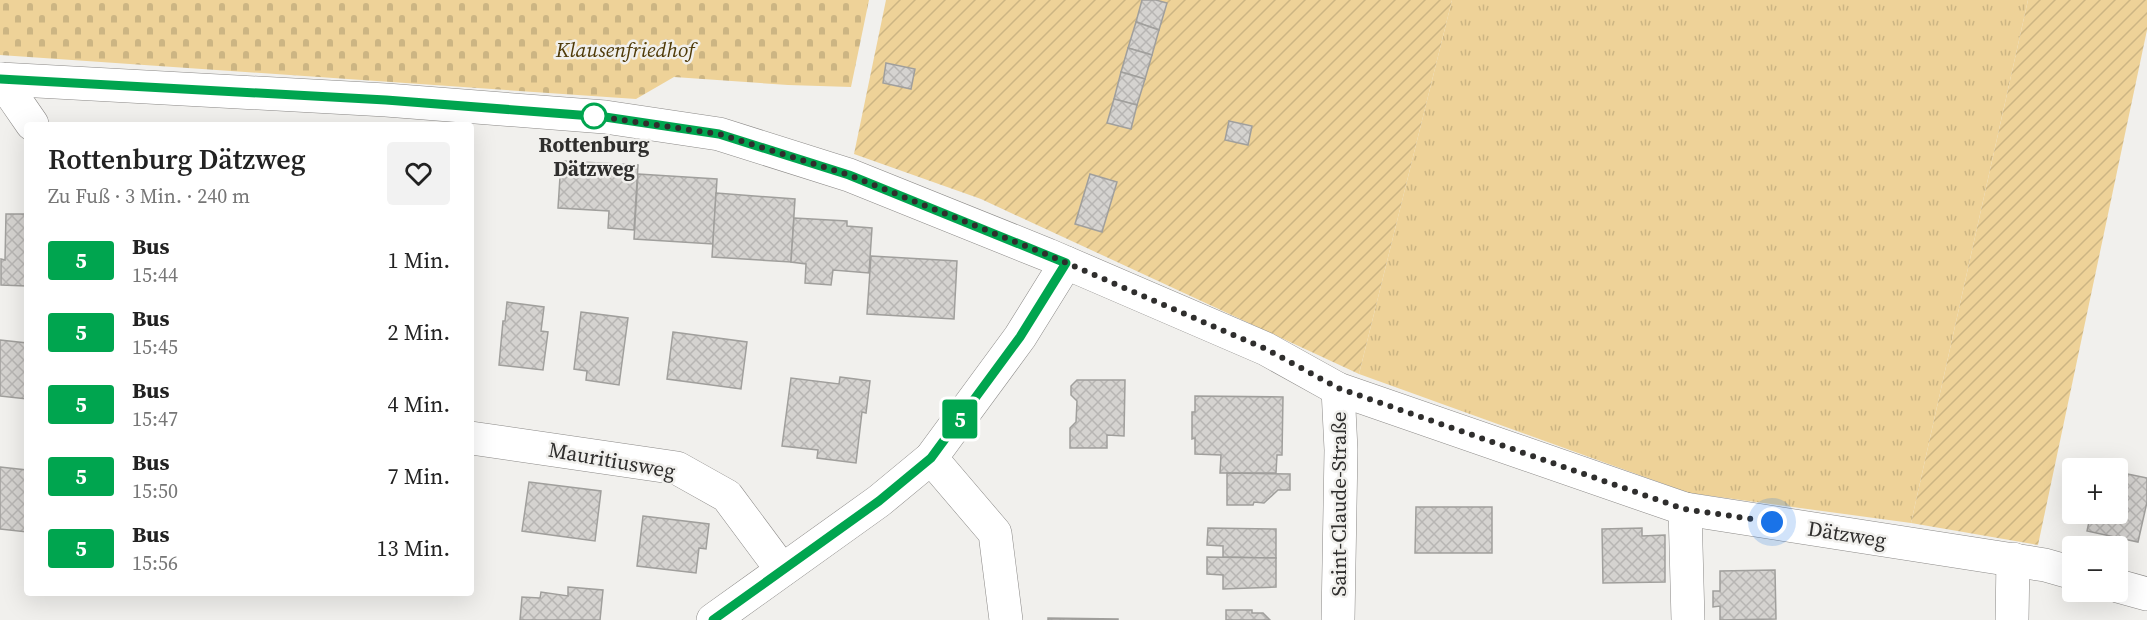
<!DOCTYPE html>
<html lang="de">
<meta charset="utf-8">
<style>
:root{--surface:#fff;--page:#f2f2f2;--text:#222;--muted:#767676}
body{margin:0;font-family:"Source Serif 4",serif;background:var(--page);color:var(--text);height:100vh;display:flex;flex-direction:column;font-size:22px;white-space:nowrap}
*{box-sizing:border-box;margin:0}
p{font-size:20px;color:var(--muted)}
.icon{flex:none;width:33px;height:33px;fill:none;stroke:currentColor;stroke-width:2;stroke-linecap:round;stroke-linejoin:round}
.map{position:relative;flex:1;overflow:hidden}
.side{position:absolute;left:24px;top:122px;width:450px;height:474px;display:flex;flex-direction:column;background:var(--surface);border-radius:6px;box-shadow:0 6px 24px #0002}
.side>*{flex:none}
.badge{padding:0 12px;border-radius:4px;font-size:21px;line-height:39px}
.tools{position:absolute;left:2062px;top:458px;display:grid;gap:12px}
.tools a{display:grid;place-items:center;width:66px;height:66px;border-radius:6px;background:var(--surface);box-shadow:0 6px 24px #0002;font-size:30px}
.you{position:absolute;width:30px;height:30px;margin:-15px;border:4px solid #fff;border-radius:50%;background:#1a73e8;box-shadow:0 0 0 9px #1a73e833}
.map>.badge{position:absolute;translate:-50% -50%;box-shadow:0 0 0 3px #fff}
.round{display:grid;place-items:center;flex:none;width:63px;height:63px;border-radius:6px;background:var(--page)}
.summary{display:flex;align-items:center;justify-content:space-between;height:102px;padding:0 24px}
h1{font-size:28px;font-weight:600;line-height:45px}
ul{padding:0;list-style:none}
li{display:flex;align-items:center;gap:18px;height:72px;padding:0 24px}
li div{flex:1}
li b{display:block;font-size:22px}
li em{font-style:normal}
li .badge{min-width:66px;font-weight:700;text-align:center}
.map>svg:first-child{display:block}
.grass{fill:url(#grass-tufts)}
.cemetery{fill:url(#cemetery-stones)}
.garden{fill:url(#garden-furrows)}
.building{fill:url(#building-cross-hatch);stroke:#a09f9c;stroke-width:1.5}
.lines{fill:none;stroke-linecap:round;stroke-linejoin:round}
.minor-casing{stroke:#8b8987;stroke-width:34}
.minor{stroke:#fff;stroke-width:33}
.line-casing{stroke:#fff;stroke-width:14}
.line{stroke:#00a54f;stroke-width:9}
.walk{stroke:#2f2e2d;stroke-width:6;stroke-dasharray:0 10.8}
.stop-dot{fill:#fff;stroke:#00a54f;stroke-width:3}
.labels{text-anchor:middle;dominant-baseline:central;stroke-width:5;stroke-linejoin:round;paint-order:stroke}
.park-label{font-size:21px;font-style:italic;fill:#4f3a08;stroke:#f1f0ed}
.stop-label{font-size:21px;font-weight:bold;fill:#2f2e2d;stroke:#f1f0ed}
.street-label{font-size:21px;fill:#2f2e2d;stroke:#f1f0ed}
</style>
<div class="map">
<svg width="2147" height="620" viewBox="0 0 2147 620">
<defs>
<pattern id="grass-tufts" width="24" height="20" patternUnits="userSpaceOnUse" patternTransform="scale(1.5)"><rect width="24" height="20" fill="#eed298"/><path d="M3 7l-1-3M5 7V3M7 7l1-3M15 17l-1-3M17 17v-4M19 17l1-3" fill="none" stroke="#ccb583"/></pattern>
<pattern id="cemetery-stones" width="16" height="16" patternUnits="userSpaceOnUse" patternTransform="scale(1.5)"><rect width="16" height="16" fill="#eed298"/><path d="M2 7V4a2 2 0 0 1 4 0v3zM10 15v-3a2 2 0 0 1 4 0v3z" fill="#ccb583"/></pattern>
<pattern id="garden-furrows" width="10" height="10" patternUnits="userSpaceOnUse" patternTransform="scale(1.5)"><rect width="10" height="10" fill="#eed298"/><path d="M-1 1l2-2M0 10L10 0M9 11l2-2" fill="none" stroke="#ccb583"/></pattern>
<pattern id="building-cross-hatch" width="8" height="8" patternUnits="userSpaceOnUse" patternTransform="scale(1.5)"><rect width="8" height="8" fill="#d5d3d0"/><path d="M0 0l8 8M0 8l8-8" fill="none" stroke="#b7b5b3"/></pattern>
</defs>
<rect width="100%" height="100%" fill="#f1f0ed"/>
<!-- grass -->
<polygon class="grass" points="1452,0 2028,0 1911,523 1689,493 1359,374"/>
<!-- cemetery -->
<polygon class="cemetery" points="0,0 869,0 851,87 788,85 674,77 636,99 0,55"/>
<!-- garden -->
<g class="garden">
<polygon points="886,0 1452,0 1359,374 981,199 854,154"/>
<polygon points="2028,0 2147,0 2147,30 2038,545 1911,523"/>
</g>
<!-- building -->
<g class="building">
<polygon points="1142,0 1156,0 1167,3 1159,30 1136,22"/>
<polygon points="1136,22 1159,30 1152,55 1128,48"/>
<polygon points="1128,48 1152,55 1145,79 1121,72"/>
<polygon points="886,63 915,69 911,89 883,83"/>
<polygon points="1121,72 1145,79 1137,105 1114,99"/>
<polygon points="1114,99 1137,105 1131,129 1107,123"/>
<polygon points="1229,121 1252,126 1248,145 1225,140"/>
<polygon points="561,161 638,165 634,230 608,228 609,211 558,208"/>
<polygon points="638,174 717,179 713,244 634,239"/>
<polygon points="1090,174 1117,182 1102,232 1075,224"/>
<polygon points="716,193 795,199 791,262 712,257"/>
<polygon points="6,214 27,214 26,286 1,285 1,259 5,260"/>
<polygon points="794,218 847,221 847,226 872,228 869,273 833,270 831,285 805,283 806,264 791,262"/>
<polygon points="871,256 957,261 954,319 867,314"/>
<polygon points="507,302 544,307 541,331 548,332 543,370 499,365 503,321 505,321"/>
<polygon points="581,312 628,318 619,385 586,380 587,371 574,369"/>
<polygon points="673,332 747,342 741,389 667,379"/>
<polygon points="0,340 27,343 27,399 0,396"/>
<polygon points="840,377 870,381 866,413 862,412 856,463 817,458 818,450 782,446 791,378 839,384"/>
<polygon points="1077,380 1125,380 1124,436 1107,435 1107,448 1070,448 1070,428 1076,422 1077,401 1071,395 1071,386"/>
<polygon points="1195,396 1283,397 1282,455 1277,455 1276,473 1220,473 1221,455 1195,454 1195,438 1192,439 1192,412 1195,412"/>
<polygon points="0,467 27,470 27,532 0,529"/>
<polygon points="2118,472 2147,478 2147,502 2138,542 2087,531 2091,513 2118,513"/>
<polygon points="1227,473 1290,474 1290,490 1278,490 1264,503 1254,502 1253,505 1227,505"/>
<polygon points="529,482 601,491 595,541 522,531"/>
<polygon points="1416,507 1492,507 1492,553 1415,553"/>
<polygon points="643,516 709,524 706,549 699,548 696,573 637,566"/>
<polygon points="1208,528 1276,529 1276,558 1223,557 1223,546 1207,545"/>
<polygon points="1642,528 1642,536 1665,535 1665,582 1603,583 1602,529"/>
<polygon points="1207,557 1276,558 1276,587 1223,589 1223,575 1207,574"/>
<polygon points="1775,570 1776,619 1720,620 1720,606 1713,607 1713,591 1720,591 1720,571"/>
<polygon points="568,587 603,590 600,620 520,620 522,597 540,598 541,592 568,596"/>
<polygon points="1226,610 1252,610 1252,613 1263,613 1270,620 1226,620"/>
<polygon points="1048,618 1118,619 1118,620 1048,620"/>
</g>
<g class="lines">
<!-- minor casing -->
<g class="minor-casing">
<g id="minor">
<polyline points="0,79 386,100 605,117 719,134 849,175 1048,255 1266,349 1338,389 1685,509 2045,565 2073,573"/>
<polyline points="1,79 32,124"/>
<polyline points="471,438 677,468 727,496 782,570"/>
<polyline points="931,458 995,533 1006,620"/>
<polyline points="1685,509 1688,620"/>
<polyline points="2118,586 2147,594"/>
<polyline points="713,620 879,501 931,458 1020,337 1066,263"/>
<polyline points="1338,620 1341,450 1338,389"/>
<polyline points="2012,620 2013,559"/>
</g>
</g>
<!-- minor -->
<use href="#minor" class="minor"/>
</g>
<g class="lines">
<!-- line casing -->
<g class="line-casing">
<polyline id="line" points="0,79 386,100 605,117 719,134 849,175 1066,263 1020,337 931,458 879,501 713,620"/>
</g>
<!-- line -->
<use href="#line" class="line"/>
<!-- walk -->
<polyline class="walk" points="594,116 588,115 719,134 849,175 1048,255 1266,349 1338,388 1684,509 1772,522"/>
</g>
<!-- markers -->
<circle class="stop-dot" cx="594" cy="116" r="12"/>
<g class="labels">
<!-- park labels -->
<g class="park-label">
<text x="625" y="49">Klausenfriedhof</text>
</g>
<!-- stop labels -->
<g class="stop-label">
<text x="594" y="144">Rottenburg<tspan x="594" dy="24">Dätzweg</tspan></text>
</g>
<!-- street labels -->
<g class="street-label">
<text transform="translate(612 460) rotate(10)">Mauritiusweg</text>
<text transform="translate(1338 504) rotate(-90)">Saint-Claude-Straße</text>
<text transform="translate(1847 534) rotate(9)">Dätzweg</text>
</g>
</g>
</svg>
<div class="tools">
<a>+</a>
<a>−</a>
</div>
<div class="you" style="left:1772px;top:522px"></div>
<b class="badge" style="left:960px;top:419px;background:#00a54f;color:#fff">5</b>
<section class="side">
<div class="summary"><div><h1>Rottenburg Dätzweg</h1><p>Zu Fuß · 3 Min. · 240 m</p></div><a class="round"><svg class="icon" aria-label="heart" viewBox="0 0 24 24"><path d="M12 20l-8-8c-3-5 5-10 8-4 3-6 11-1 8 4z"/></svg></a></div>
<ul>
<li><span class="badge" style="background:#00a54f;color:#fff">5</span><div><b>Bus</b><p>15:44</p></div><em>1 Min.</em></li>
<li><span class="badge" style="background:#00a54f;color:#fff">5</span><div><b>Bus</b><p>15:45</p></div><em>2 Min.</em></li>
<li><span class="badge" style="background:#00a54f;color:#fff">5</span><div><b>Bus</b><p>15:47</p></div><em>4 Min.</em></li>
<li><span class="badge" style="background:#00a54f;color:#fff">5</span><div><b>Bus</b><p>15:50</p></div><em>7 Min.</em></li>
<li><span class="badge" style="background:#00a54f;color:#fff">5</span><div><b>Bus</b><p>15:56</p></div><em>13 Min.</em></li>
</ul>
</section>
</div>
